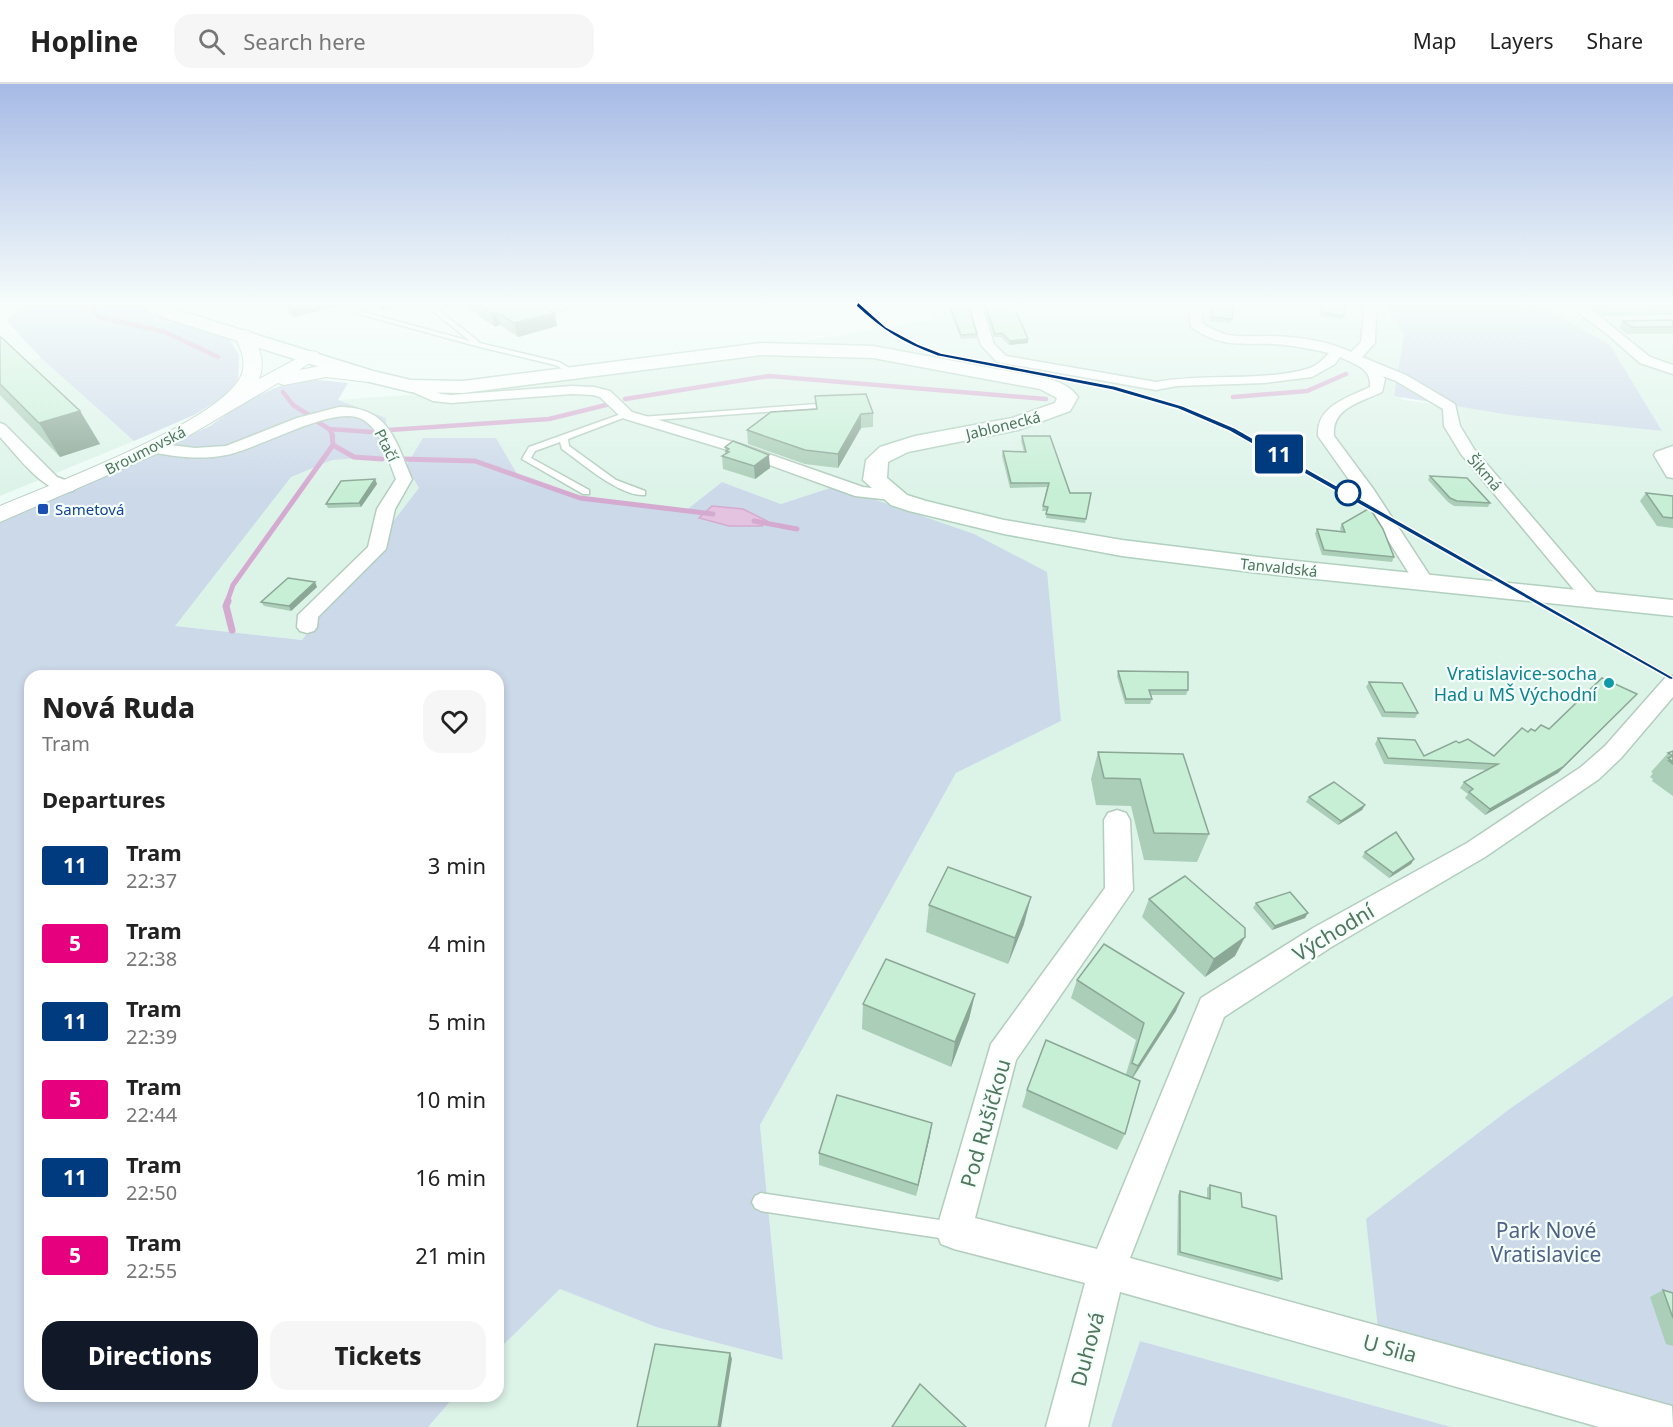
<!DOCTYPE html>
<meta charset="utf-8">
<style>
:root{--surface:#fff;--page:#f6f6f6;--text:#222;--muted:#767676;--line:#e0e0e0;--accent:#111827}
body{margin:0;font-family:"Noto Sans",sans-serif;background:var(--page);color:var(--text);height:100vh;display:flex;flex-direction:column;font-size:22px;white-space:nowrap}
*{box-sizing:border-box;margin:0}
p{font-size:20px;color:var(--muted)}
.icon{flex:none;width:33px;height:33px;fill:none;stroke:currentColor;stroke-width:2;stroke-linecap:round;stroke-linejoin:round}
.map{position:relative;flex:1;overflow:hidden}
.panel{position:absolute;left:24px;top:586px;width:480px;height:732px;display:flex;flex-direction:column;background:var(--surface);border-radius:18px;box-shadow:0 3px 9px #0003}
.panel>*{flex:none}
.badge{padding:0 12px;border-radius:4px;font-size:21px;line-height:39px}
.map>.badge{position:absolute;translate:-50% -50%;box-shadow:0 0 0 3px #fff}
h2{padding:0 18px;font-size:22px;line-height:54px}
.round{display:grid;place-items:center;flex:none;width:63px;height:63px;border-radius:18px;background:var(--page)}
.summary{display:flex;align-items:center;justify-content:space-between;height:102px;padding:0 18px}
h1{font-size:28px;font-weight:800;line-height:45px}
.primary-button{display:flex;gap:12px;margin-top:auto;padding:12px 18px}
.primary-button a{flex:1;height:69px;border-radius:18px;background:var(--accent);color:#fff;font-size:24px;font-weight:800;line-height:69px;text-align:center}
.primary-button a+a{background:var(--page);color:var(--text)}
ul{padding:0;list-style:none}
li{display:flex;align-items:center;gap:18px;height:78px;padding:0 18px}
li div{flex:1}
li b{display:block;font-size:22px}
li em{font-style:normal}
li .badge{min-width:66px;font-weight:700;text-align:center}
header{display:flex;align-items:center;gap:36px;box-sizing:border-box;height:84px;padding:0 30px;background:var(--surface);border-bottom:2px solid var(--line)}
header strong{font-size:28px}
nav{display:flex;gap:33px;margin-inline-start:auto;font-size:21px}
.search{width:420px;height:54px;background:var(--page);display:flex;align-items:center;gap:15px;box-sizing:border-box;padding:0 21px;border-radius:18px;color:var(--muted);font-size:22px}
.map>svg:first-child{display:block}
.residential{fill:#dcf3e8}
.green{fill:#ccd9e9}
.water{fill:#e4c3e0;stroke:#d5aad0;stroke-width:1.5}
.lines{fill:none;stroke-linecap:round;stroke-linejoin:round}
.stream-far2{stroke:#d5aad0;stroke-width:4.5}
.stream-far1{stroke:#d5aad0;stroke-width:5}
.stream{stroke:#d5aad0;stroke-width:7}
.service-casing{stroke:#b3cdbe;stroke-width:3}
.minor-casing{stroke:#b3cdbe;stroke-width:3}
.tertiary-casing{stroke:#b3cdbe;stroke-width:2}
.secondary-casing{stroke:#b1d0be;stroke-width:3}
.service{fill:#fff;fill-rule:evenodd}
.minor{fill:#fff;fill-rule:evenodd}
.tertiary{fill:#fff;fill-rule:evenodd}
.secondary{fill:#fff;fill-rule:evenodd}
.tram{stroke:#c6b9ab;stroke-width:1.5}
.wall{fill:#abceb8}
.shaded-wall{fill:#8ba796}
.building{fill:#c7efd6;stroke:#8ba796;stroke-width:1.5}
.line{fill:#003b80;stroke:#fff;stroke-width:1.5}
.stop-dot{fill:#fff;stroke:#003b80;stroke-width:3}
.transit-dot{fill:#1a4fb4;stroke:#f4fefa;stroke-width:2}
.culture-dot{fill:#0f9aa8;stroke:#f4fefa;stroke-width:2}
.labels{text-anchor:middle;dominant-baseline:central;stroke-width:4.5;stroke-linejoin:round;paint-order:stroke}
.far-street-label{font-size:15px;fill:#51765d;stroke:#f4fefa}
.far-transit-label{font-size:15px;fill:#164399;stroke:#f4fefa;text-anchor:start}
.culture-label{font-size:18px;fill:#0d838f;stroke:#f4fefa;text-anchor:end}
.near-street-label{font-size:21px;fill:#51765d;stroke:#f4fefa}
.near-park-label{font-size:21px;fill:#506186;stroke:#f4fefa}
</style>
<header>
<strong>Hopline</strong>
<div class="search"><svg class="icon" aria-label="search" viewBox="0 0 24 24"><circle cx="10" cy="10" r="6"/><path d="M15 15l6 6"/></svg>Search here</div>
<nav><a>Map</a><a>Layers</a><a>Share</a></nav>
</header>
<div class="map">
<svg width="1673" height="1343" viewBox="0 0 1673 1343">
<rect width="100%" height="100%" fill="#edfbf6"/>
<!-- residential -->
<g class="residential">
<polygon points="928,220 1384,220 1404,251 1399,281 1402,316 1662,347 1610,261 1537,220 1673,220 1673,1343 1451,1343 1140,1257 1111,1343 428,1343 454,1313 498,1312 498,1266 560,1205 656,1243 783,1276 760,1041 956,689 1061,637 836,402 781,420 722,398 685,427 560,409 516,390 496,354 420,404 302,556 174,542 338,316 539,301 932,236"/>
<polygon points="41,274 134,357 0,412 0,286"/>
</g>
<!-- green -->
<g class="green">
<polygon points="23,220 143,220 149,228 229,255 239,271 238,295 227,311 194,331 134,357 41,274 6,236"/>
<polygon points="1384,220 1537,220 1610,261 1662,347 1510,331 1394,312 1404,251"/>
<polygon points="299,294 348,299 338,316 386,334 386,372 332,376 291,393 175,542 302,556 419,404 406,382 423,354 496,354 517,390 560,409 685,427 722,398 781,420 836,402 974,450 1047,488 1061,637 956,689 760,1041 783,1276 656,1243 560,1205 498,1266 498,592 30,592 30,1312 454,1313 428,1343 0,1343 0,439 210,342 247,316"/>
<polygon points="1673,912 1673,1325 1378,1245 1366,1135 1511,1024"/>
<polygon points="1140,1257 1451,1343 1111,1343"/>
</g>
<!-- water -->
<polygon class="water" points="712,422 743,425 767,437 762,442 729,442 699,434"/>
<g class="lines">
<!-- stream-far2 -->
<g class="stream-far2">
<polyline points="97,220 92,227 100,233 165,248 218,273"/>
<polyline points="283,308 293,321 309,331"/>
<polyline points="1233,313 1307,307 1346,290"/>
<polyline points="625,315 769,292 1046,315"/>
<polyline points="315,336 329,345 372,348"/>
<polyline points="329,345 333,352"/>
<polyline points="389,346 549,335 610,320"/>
</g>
<!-- stream-far1 -->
<g class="stream-far1">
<polyline points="332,350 333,361 354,373 382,375"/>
<polyline points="402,375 475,377 580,414 713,430"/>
<polyline points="754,437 797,445"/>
<polyline points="227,518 233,501 333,361"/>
</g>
<!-- stream -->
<polyline class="stream" points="228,517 226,522 232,546"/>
<!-- service casing -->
<g class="service-casing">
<g id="service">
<polygon points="346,220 353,220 363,228 470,257 424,220 431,220 478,257 479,259 559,278 578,289 572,290 555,281 480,263 359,230"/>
<polygon points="553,220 561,220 567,225 562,226"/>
<polygon points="831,319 834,319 834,323 641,337 637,335 641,333"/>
<path d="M624,329l7,2 -63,24 1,7 47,34 29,11v4c-25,2 -63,-32 -83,-46l-2,-7 -25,9 -4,7 58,32v4h-6l-61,-35 7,-12z"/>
<polygon points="761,1109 953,1138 959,1141 962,1147 959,1153 953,1156 761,1127 755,1124 752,1118 755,1112"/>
</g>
</g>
<!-- minor casing -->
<g class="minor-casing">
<g id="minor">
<path d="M969,220h12l13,40 12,12 150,26c48,-9 104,0 151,-13 8,-2 17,-10 22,-16 -18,-4 -37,-8 -56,-9 -35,-1 -51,4 -82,-17l-2,-23h12l1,19c27,18 41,12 72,13 25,1 54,5 77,16l10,-10 3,-30 -5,-8h12l5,8 -1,31 -13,14 44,18 49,29 5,22 14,23 128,150 -3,4h-14l-124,-149 -17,-28 -1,-17 -47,-28 -13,-5 2,3 -3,13c-21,10 -51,16 -48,44l40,54 60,92 -3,4h-14l-60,-95 -39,-55c-2,-30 29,-38 52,-49 2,-19 -16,-23 -30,-30l-5,7 -23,13 -47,6 -88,3 -21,4 -159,-28 -16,-17z"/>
<polygon points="1576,220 1588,220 1589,224 1650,273 1673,281 1673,290 1640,279 1607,250 1579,229"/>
<polygon points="411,298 441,310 451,311 572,302 594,303 610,307 632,328 743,361 863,403 897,407 900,411 897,415 891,416 855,412 731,367 622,334 600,313 593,311 572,310 451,319 433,317 406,305 404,302"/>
<path d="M339,323c50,0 56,33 73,72l-17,30 -9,40 -68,68 -1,10 -3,4 -7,2 -7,-2 -3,-4 1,-12 70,-68 9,-38 19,-30c-8,-19 -14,-49 -34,-60 -28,-15 -103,30 -136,36 -25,5 -53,2 -78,-4l-2,-3 8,-5 41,5 31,-2 71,-28z"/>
<path d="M0,339l5,2 52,52 16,6 3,4 -3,4c-27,6 -56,-36 -73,-54z"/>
<polygon points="1673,362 1673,394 1667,393 1654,371 1656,368"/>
<polygon points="1673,592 1673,613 1621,674 1599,695 1485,773 1333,862 1224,933 1130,1174 1672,1322 1673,1343 1599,1343 1120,1208 1088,1343 1046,1343 1085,1199 954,1165 941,1160 936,1147 991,960 1105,804 1104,736 1108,729 1117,726 1126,729 1130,736 1133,806 1016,976 975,1134 1097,1165 1201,914 1313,844 1467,759 1581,683 1605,662 1665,594"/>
</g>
</g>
<!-- tertiary casing -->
<g class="tertiary-casing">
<path id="tertiary" d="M243,246l6,1c10,15 17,30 10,48l52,-28 6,1 3,4 -21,14 27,-5 42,5 7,2 2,4 -2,4 -7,2 -42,-5 -42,8 -6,-2 -117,69 -161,70v-16c52,-22 216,-83 240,-128 8,-15 1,-29 -6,-43l3,-4z"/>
</g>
<!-- secondary casing -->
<g class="secondary-casing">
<path id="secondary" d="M147,220h20l7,5 199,62 38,9 52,1 298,-38 112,3 172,32c13,3 25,8 33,19l-8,14 -52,19 -110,22 -20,10 -1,16 20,17 19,6 78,19 118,20 137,17 414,43v16l-414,-43 -137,-17 -118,-22 -95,-23 -18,-6 -28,-25 3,-20 14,-13 35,-11 97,-18 43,-15 2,-5 -17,-9 -167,-31 -112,-3 -298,38 -52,-1 -50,-12 -199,-63z"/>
</g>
<!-- service -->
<use href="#service" class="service"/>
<!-- minor -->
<use href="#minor" class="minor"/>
<!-- tertiary -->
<use href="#tertiary" class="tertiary"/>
<!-- secondary -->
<use href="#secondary" class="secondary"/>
<!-- tram -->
<polyline class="tram" points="858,220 896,250 940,270 1113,304 1181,324 1232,346 1673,593"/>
</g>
<!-- wall -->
<g class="wall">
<polygon points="280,220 345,220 344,221 293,233"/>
<polygon points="375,220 406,220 382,226"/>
<polygon points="462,220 541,220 557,242 518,253 500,241 495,243"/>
<polygon points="947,220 968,220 977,250 977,254 961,255"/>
<polygon points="983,220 1005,220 1028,259 1009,261 1001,253 994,253"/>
<polygon points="1209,220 1251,220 1233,221 1231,239 1210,237 1213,221"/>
<polygon points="1322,220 1345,220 1344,232 1343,235 1320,232"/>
<polygon points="1590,220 1673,220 1673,231 1603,232 1591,223"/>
<polygon points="1673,236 1673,250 1627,250 1619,244 1623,237"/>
<polygon points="0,253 80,327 100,360 60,373 0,311"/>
<polygon points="815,312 873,329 873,343 861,344 838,384 805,380 748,360 747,346 816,325"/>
<polygon points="1022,352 1070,409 1091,409 1085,439 1046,434 1047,427 1042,427 1047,403 1010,404 1002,372 1003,367 1024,368 1021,357"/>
<polygon points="733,357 770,384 755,395 723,385 722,372 725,370 725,363"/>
<polygon points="1430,392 1490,419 1488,423 1454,422 1448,418 1428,396"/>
<polygon points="375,395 377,400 361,423 328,424 326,420"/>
<polygon points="1646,409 1673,412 1673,444 1657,442 1640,417"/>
<polygon points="1342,440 1394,473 1392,478 1322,471 1315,450 1317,445 1341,448 1340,444"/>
<polygon points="317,503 291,527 264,522 261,518"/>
<polygon points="1118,587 1188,606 1186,611 1150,611 1152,615 1150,620 1125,620 1117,592"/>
<polygon points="1369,598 1418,629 1415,634 1382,633 1366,603"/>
<polygon points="1631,616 1558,689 1485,731 1465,714 1468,710 1460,704 1464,698 1487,686 1384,680 1375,660 1378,654 1424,672 1459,659 1494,672 1528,648 1549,645"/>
<polygon points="1673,667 1673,712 1652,697 1653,695 1650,693 1653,689 1651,688 1668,669"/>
<polygon points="1098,668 1183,670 1209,750 1197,778 1144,776 1131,722 1096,721 1091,695"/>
<polygon points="1309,713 1365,721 1362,726 1338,741 1306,718"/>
<polygon points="1365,768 1414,775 1411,780 1389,794 1362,773"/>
<polygon points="1149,815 1235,872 1205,893 1142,833"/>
<polygon points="1256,819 1305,834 1272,846 1253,824"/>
<polygon points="929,821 1024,840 1008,880 926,848"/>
<polygon points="1077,896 1176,927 1133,994 1125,1050 1117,1066 1022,1023 1027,1006 1126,990 1136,956 1071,914"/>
<polygon points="975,910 969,935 951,983 862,945 863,920"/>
<polygon points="930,1052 916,1112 819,1081 819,1069"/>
<polygon points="1210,1101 1242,1123 1282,1195 1278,1198 1177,1171 1178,1111 1180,1107 1207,1114 1207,1104"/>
<polygon points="1663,1206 1673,1209 1673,1262 1666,1260 1650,1213"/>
</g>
<!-- shaded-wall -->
<g class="shaded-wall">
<polygon points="288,220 345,220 344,221 293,233"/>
<polygon points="381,220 406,220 382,226"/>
<polygon points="497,228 500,241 495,243 491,229"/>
<polygon points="555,229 557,242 518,253 514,239"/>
<polygon points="1028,255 1028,259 1009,261 1010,257"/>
<polygon points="80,327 100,360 60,373 39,339"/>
<polygon points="861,330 861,344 838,384 838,370"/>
<polygon points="769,371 770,384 755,395 754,382"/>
<polygon points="375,395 377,400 361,423 359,419"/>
<polygon points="315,498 317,503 291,527 289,522"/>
<polygon points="1637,610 1558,689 1485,731 1490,725"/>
<polygon points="1365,721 1362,726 1338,741 1341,737"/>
<polygon points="1414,775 1411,780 1389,794 1393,789"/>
<polygon points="1031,813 1024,840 1008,880 1015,854"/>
<polygon points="1308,829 1305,834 1272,846 1275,842"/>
<polygon points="1245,853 1235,872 1205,893 1214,875"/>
<polygon points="1184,909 1176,927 1129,999 1138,982"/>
<polygon points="975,910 969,935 951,983 955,958"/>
<polygon points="932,1039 930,1052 916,1112 918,1101"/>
<polygon points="730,1269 732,1275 721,1343 718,1343"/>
</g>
<!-- building -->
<g class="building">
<polygon points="478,220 541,220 555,229 514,239 497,228 491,229"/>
<polygon points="949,220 968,220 977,250 961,251"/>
<polygon points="985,220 1005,220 1014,222 1028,255 1010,257 1002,249 995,250"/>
<polygon points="1213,220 1234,220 1232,235 1211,233"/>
<polygon points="1322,220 1345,220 1344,232 1321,228"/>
<polygon points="1601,220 1673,220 1673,223 1607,224"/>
<polygon points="1673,236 1673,243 1632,243 1623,237"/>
<polygon points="0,253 1,253 80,327 39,339 0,300"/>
<polygon points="866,310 873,329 861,330 838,370 805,366 747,346 771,328 817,325 815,312"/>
<polygon points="1022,352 1050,352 1070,409 1091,409 1086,435 1046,430 1048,423 1043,422 1049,399 1011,399 1003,367 1026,368"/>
<polygon points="733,357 769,371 754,382 722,372 729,368 726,367 729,365 725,363"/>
<polygon points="1430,392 1467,394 1490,419 1457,417 1450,414"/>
<polygon points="375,395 359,419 326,420 341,397"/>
<polygon points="1646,409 1673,412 1673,434 1663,433"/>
<polygon points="1368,425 1371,426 1383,445 1394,473 1324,466 1317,445 1345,448 1342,440"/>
<polygon points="288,494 315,498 289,522 261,518"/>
<polygon points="1118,587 1188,588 1188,606 1149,606 1152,615 1126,615"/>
<polygon points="1602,594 1637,610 1563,683 1490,725 1469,708 1473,705 1464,698 1498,680 1388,674 1378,654 1415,656 1424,672 1456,657 1459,659 1468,655 1494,672 1522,644 1528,648 1531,645 1535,647 1541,641 1549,645"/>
<polygon points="1369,598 1402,599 1418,629 1385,628"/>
<polygon points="1673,667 1673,680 1669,677 1672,677 1668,674 1673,672 1668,669"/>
<polygon points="1098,668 1183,670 1209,750 1154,749 1140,695 1104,694"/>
<polygon points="1334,698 1365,721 1341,737 1309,713"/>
<polygon points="1396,748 1414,775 1393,789 1365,768"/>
<polygon points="948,783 1031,813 1015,854 929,821"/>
<polygon points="1185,792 1245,844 1245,853 1214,875 1149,815"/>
<polygon points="1290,808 1308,829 1275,842 1256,819"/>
<polygon points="1104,860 1184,909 1138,982 1132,979 1144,939 1077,896"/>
<polygon points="886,875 975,910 955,958 863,920"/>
<polygon points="1046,956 1140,997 1125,1050 1027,1006"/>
<polygon points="837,1011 932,1039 918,1101 819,1069"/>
<polygon points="1210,1101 1241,1109 1242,1123 1276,1132 1282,1195 1180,1168 1180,1107 1210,1115"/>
<polygon points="1663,1206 1673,1209 1673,1234"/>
<polygon points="655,1260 730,1269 718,1343 637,1343"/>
<polygon points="920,1300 966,1343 892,1343"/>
</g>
<!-- sky -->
<linearGradient id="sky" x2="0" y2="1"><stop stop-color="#a6bae5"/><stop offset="0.54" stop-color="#f7fdfb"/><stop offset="1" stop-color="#f7fdfb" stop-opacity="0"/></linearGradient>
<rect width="1673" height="408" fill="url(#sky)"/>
<!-- line -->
<path class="line" d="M858,218l28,25 32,17 23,9 174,33 68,20 52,22 438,249v3l-4,-1 -440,-248 -51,-22 -66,-19 -175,-34c-35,-13 -54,-25 -81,-50z"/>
<!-- markers -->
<circle class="stop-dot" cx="1348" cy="409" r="12"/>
<rect class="transit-dot" x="37" y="419" width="12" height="12" rx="3"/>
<circle class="culture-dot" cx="1609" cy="599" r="6"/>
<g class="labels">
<!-- far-street labels -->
<g class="far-street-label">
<text transform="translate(1003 341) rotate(-14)">Jablonecká</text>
<text transform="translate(387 361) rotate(63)">Ptačí</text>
<text transform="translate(145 366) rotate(-27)">Broumovská</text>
<text transform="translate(1485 388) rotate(49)">Šikmá</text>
<text transform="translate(1279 483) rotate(6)">Tanvaldská</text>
</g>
<!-- far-transit labels -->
<g class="far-transit-label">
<text x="55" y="425">Sametová</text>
</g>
<!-- culture labels -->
<g class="culture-label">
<text x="1597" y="589">Vratislavice-socha<tspan x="1597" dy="21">Had u MŠ Východní</tspan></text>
</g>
<!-- near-street labels -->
<g class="near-street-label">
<text transform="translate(1333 848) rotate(-31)">Východní</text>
<text transform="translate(985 1039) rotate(-74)">Pod Rušičkou</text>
<text transform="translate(1390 1264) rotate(15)">U Sila</text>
<text transform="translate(1087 1265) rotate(-75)">Duhová</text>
</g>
<!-- near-park labels -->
<g class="near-park-label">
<text x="1546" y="1146">Park Nové<tspan x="1546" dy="24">Vratislavice</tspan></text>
</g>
</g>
</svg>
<b class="badge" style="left:1279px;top:370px;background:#003b80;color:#fff">11</b>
<section class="panel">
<div class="summary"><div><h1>Nová Ruda</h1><p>Tram</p></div><a class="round"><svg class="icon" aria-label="heart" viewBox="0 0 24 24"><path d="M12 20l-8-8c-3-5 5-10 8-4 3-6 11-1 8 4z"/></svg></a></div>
<h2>Departures</h2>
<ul>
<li><span class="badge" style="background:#003b80;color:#fff">11</span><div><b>Tram</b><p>22:37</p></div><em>3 min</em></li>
<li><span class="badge" style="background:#e6007e;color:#fff">5</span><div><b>Tram</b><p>22:38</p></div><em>4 min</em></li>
<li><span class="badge" style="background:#003b80;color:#fff">11</span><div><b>Tram</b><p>22:39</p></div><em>5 min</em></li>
<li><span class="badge" style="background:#e6007e;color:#fff">5</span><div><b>Tram</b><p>22:44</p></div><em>10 min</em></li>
<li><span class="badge" style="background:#003b80;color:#fff">11</span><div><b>Tram</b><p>22:50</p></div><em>16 min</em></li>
<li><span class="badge" style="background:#e6007e;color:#fff">5</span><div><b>Tram</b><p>22:55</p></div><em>21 min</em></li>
</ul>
<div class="primary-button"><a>Directions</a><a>Tickets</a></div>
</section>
</div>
